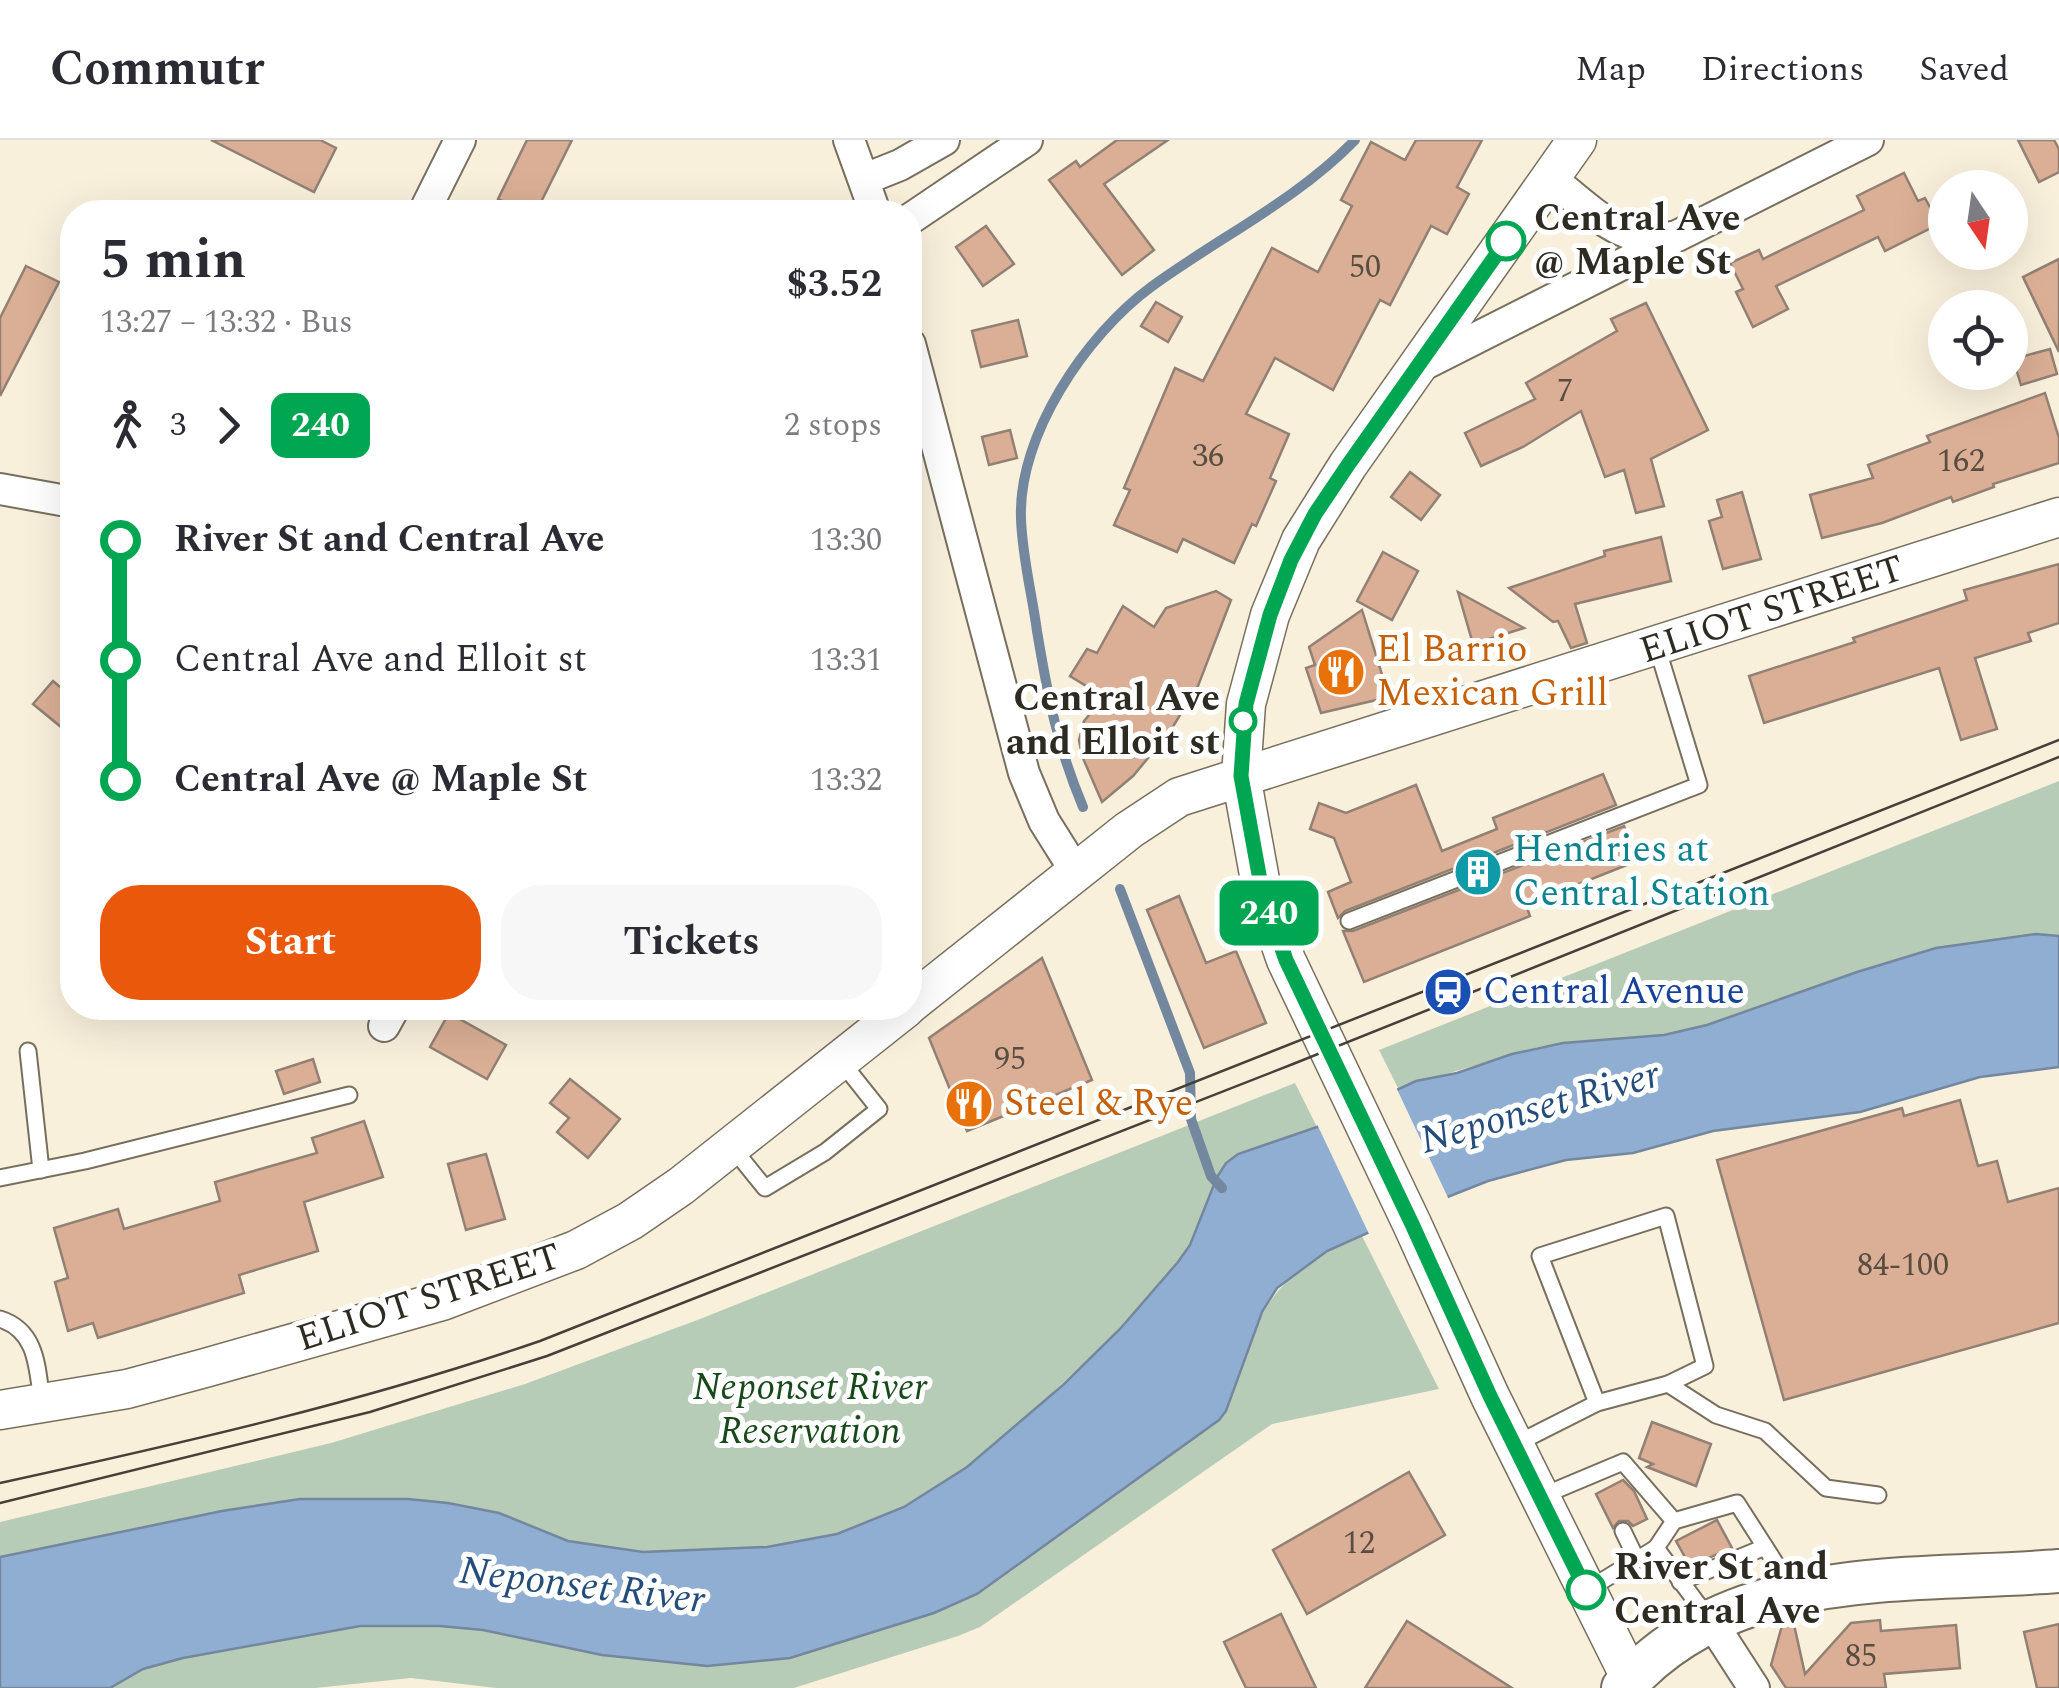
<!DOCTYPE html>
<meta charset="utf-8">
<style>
:root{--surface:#fff;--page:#f7f7f7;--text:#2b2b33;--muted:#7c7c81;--line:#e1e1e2;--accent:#ea580c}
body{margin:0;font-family:Spectral,serif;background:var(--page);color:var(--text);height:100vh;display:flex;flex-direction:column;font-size:38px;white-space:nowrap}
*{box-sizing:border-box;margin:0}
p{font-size:32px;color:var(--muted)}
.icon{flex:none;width:55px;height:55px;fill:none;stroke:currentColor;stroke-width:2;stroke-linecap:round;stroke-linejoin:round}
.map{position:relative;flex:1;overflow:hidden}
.details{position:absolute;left:60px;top:60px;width:862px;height:820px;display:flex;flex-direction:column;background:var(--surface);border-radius:40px;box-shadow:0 10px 40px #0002}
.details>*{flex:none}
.badge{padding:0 20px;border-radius:15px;font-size:35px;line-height:65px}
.needle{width:65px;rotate:167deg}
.buttons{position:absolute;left:1928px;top:30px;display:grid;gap:20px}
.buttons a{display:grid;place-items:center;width:100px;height:100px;border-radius:50%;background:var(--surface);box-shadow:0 10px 40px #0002;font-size:50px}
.map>.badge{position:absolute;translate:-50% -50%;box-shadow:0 0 0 5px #fff}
.legs{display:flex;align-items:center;gap:15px;height:110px;padding:0 40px;font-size:32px}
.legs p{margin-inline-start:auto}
.overview{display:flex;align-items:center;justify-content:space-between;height:170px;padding:0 40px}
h1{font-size:55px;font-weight:700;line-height:75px}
.action{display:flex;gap:20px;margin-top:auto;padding:20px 40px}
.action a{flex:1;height:115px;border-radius:40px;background:var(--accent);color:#fff;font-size:40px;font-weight:700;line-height:115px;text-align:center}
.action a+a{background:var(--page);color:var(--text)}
ul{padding:0 40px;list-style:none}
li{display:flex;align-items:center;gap:35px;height:120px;font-size:38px}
li i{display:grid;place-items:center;width:15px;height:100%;margin:0 12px;background:currentColor}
li i::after{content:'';width:25px;height:25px;margin:-12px;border:8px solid;border-radius:50%;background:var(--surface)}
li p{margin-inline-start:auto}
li:first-child i{background:linear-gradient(#0000 50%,currentColor 0)}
li:last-child i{background:linear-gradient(currentColor 50%,#0000 0)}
header{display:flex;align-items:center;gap:60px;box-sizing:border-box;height:140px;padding:0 50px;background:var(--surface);border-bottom:2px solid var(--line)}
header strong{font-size:48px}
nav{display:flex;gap:55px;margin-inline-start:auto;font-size:35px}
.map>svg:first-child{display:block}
.green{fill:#b7ccb6}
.water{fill:#90aed2;stroke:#73879e;stroke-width:2.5}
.pier{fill:#f9f0dc}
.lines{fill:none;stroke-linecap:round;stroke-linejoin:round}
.stream{stroke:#73879e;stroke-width:10}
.building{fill:#daaf95;stroke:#928075;stroke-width:2.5}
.service-casing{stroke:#776f5e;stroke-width:19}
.minor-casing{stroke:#776f5e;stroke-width:34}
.tertiary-casing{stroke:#776f5e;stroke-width:41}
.secondary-casing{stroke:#776f5e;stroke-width:46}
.service{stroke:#fff;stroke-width:15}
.minor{stroke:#fff;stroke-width:30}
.tertiary{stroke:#fff;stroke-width:38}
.secondary{stroke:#fff;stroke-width:42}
.tram{stroke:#454138;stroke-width:2.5}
.line-1-casing{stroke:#fff;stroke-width:22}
.line-1{stroke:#00a651;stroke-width:15}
.stop-1-dot{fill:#fff;stroke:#00a651;stroke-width:5}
.labels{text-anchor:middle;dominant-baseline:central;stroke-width:10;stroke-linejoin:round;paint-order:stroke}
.number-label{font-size:32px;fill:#594c40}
.stop-label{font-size:38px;font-weight:bold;fill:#2e2b23;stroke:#fff;text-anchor:start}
.street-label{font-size:38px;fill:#2e2b23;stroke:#fff}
.food-label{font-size:38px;fill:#c56008;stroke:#fff;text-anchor:start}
.culture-label{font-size:38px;fill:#0d838f;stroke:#fff;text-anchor:start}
.transit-label{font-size:38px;fill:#164399;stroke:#fff;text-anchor:start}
.park-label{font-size:38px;font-style:italic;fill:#17491b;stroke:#fff}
.water-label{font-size:40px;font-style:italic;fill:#244d7c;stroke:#fff}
</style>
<header>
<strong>Commutr</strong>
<nav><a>Map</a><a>Directions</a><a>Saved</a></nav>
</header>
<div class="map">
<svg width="2059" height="1548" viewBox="0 0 2059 1548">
<rect width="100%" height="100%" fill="#f9f0dc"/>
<!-- green -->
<g class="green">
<polygon points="2059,641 2059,796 2036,794 1936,808 1857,832 1707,885 1664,895 1538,907 1398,948 1379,910"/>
<polygon points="1295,943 1317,987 1238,1014 1217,1037 1190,1105 1178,1122 1120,1189 1016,1287 967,1327 904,1367 837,1394 767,1407 643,1412 568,1401 499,1373 300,1359 222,1371 0,1417 0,1382 331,1303 525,1244 700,1179"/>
<path d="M1361,1094l78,155 -167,35 -292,203 -22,9 -164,52h-298l-85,-10 -96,10h-205l33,-19 40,-11 177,-32h80l43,4 119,25 104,11 84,-8 144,-45 43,-19 117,-85 157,-171c24,-59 56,-76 110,-104z"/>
</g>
<!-- water -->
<polygon class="water" points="2036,794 2059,796 2059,927 1980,937 1860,972 1713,991 1633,1013 1566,1020 1488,1041 1450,1056 1327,1111 1277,1148 1262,1172 1226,1271 1219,1280 977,1454 934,1473 790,1518 707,1526 602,1515 483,1490 440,1486 360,1486 183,1518 143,1529 110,1548 0,1548 0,1417 222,1371 300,1359 408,1359 448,1363 499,1373 568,1401 643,1412 767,1407 837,1394 904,1367 967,1327 1063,1245 1120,1189 1178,1122 1190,1105 1217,1037 1226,1023 1238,1014 1317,987 1416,941 1457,933 1512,914 1563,903 1664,895 1707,885 1857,832 1936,808"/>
<!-- pier -->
<polygon class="pier" points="1395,945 1450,1062 1370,1096 1316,982"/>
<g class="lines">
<!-- stream -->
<g class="stream">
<path d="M1083,667c-26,-62 -35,-110 -46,-176 -5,-37 -15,-75 -16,-113 -3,-83 65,-183 130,-231 67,-49 146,-87 204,-147"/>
<polyline points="1120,749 1190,933 1191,979 1211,1036 1222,1048"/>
</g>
</g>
<!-- building -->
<g class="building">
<polygon points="211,0 320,0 336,8 314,52"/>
<polygon points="527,0 572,0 536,72 525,72 498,59"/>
<polygon points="1117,0 1168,0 1104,44 1154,110 1122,135 1049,40 1076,21 1080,27"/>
<polygon points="1416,0 1482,0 1457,47 1469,54 1447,94 1431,86 1390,165 1380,160 1333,250 1275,218 1246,274 1289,294 1270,338 1276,341 1256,386 1252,384 1234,423 1183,399 1177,412 1114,385 1130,350 1124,348 1175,228 1203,241 1272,108 1318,132 1352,66 1341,60 1371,2 1405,20"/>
<polygon points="2018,0 2054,0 2059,9 2059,32 2039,42"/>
<polygon points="1904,33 1918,61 1925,58 1939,84 1885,111 1878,97 1776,146 1788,169 1753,187 1736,152 1743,149 1730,123 1759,110 1763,119 1864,70 1857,56"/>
<polygon points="986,86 1014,124 983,146 956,107"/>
<polygon points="2059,119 2059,212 2023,137"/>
<polygon points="26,126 59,142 0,256 0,178"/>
<polygon points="1156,162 1182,177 1168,202 1141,186"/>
<polygon points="1646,163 1708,290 1651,319 1664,366 1636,373 1624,330 1605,337 1581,271 1523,307 1481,326 1465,293 1535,259 1526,243 1617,191 1611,179"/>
<polygon points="1018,180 1027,216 981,227 972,191"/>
<polygon points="2050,209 2057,234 2021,245 2013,219"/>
<polygon points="2045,253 2059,298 2059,323 1993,344 1994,347 1953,362 1951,357 1882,383 1822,398 1810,355 1873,338 1868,325 1930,302 1927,296"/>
<polygon points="1010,290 1017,318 989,325 982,297"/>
<polygon points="1410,332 1440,355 1421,380 1391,357"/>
<polygon points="1742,352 1761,419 1723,429 1709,381 1722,377 1717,360"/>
<polygon points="1661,397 1671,441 1575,464 1587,503 1571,508 1558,481 1553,482 1509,448 1605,416 1604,411"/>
<polygon points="1383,412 1418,431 1392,480 1357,461"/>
<polygon points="2059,424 2059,483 2028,493 2031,501 1975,518 1997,589 1961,600 1939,528 1764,583 1749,536 1855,502 1853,498 1967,460 1964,450"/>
<polygon points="1216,451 1231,460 1198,546 1169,593 1133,636 1102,662 1082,616 1079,600 1084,581 1104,557 1070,536 1087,509 1097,513 1123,466 1154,487 1166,468"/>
<polygon points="1458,452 1524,488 1473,504"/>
<polygon points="1362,470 1389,557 1321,573 1306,528 1315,525 1309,507"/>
<polygon points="53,541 72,557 72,596 33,564"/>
<polygon points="1603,634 1616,665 1345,771 1338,778 1328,752 1351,742 1334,698 1310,689 1319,663 1346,673 1416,645 1442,711 1497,689 1493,678"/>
<polygon points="1624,686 1637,721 1526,765 1530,776 1364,842 1343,791 1353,791"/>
<polygon points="1179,756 1206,823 1236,811 1266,883 1204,908 1147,770"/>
<polygon points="1042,818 1092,940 967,991 929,898"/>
<polygon points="449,873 506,905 487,939 430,907"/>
<polygon points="313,919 320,942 284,954 276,931"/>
<polygon points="570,939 620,979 588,1018 557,992 569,978 550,963"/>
<polygon points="1960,960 1978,1026 1997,1021 2008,1062 2059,1048 2059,1183 1784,1260 1717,1020 1902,968 1904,976"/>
<polygon points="364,981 383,1037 304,1062 318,1111 239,1135 244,1153 98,1198 93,1183 68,1191 55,1142 68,1138 54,1088 118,1069 124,1089 220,1061 215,1042 317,1013 312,998"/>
<polygon points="486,1014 505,1079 466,1090 448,1024"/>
<polygon points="1652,1282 1711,1304 1696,1346 1647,1327 1653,1324 1639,1318"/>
<polygon points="1409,1332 1445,1395 1307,1474 1273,1410"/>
<polygon points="1623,1340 1634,1351 1647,1379 1633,1386 1628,1381 1619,1381 1613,1388 1596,1354"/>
<polygon points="1717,1380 1732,1408 1690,1426 1676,1401"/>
<polygon points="1281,1474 1316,1548 1246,1548 1224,1502"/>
<polygon points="1793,1480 1805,1534 1851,1483 1880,1480 1881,1491 1956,1485 1960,1528 1884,1534 1886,1548 1786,1548 1771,1525 1783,1482"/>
<polygon points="1407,1481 1512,1548 1365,1548"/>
<polygon points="2059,1484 2059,1548 2037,1548 2024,1492"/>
</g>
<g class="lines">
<!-- service casing -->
<g class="service-casing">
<g id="service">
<polyline points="1349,781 1699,645 1657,507"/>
<polyline points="28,911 41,1030"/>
<polyline points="731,1006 765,1048 825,1012 879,969 840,920"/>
<polyline points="0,1038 85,1021 349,955"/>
<path d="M0,1179c38,12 37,50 42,83"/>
<polyline points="1597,1263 1540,1116 1666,1076 1705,1226 1668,1244"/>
<polyline points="1514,1305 1597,1263 1668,1244 1716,1275 1765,1291 1826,1348 1878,1355"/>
<polyline points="1542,1356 1623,1322 1674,1381"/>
<polyline points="1623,1391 1636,1418"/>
<polyline points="1680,1442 1765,1407"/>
<polyline points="1587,1450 1656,1408"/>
<polyline points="1709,1479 1656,1408 1674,1381 1737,1363 1792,1449"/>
</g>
</g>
<!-- minor casing -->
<g class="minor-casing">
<g id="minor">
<polyline points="849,0 875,72"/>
<path d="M1550,38c39,30 74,71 127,58l191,-96"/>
<polyline points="865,39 900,25 944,0"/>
<polyline points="424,72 460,0"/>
<polyline points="910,79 1027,0"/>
<polyline points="910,204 1024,633 1044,681 1076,732"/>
<polyline points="1417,228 1670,100"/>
<polyline points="0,349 72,362"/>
<polyline points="384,886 394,868"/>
<polyline points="1712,1483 1754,1548"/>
</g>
</g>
<!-- tertiary casing -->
<g class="tertiary-casing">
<g id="tertiary">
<polyline points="1577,0 1348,325 1301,400 1270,475 1246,564 1241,636 1262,751 1286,820 1412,1084 1490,1256 1631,1539"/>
<polyline points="910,864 1129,690 1179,657 2059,377"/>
<polyline points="0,1270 127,1249 205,1228 442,1161 576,1110 630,1081 681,1046 906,868"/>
</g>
</g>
<!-- secondary casing -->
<g class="secondary-casing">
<path id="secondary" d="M1623,1548c108,-125 288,-105 436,-117"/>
</g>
<!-- service -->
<use href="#service" class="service"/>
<!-- minor -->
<use href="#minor" class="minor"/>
<!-- tertiary -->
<use href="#tertiary" class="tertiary"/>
<!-- secondary -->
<use href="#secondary" class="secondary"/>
<!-- tram -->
<g class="tram">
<path d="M0,1343c183,-40 363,-81 540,-142l1519,-601"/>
<polyline points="0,1363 370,1272 547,1216 1293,924 2059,617"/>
</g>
</g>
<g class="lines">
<!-- line-1 casing -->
<g class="line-1-casing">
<polyline id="line-1" points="1506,101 1348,325 1315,374 1291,420 1270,475 1246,564 1241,636 1262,751 1286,820 1412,1084 1490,1256 1586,1450"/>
</g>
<!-- line-1 -->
<use href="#line-1" class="line-1"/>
</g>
<!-- icons -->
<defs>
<g id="restaurant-disc" transform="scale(2.5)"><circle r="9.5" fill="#e8710a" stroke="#fff"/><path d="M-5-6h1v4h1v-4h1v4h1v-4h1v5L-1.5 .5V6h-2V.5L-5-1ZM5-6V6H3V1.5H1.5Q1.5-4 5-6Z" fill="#fff"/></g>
<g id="building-disc" transform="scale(2.5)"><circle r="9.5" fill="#0f9aa8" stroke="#fff"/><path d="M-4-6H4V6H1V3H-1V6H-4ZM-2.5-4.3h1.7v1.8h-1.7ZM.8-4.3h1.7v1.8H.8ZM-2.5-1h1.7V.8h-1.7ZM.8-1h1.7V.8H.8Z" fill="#fff"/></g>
<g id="station-disc" transform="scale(2.5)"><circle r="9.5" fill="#1a4fb4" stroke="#fff"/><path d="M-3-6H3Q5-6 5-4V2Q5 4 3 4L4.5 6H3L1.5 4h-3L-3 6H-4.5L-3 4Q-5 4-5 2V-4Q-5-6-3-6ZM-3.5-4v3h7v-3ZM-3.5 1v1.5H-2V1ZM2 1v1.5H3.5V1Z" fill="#fff"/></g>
</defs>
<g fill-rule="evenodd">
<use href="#restaurant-disc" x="1341" y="532"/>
<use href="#building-disc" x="1478" y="732"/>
<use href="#station-disc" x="1448" y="852"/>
<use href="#restaurant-disc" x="969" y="964"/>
</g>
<!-- markers -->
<g class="stop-1-dot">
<circle cx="1506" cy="101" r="18"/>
<circle cx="1243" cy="581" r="12"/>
<circle cx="1586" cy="1450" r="18"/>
</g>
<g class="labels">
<!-- number labels -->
<g class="number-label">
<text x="1365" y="127">50</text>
<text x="1565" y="251">7</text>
<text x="1208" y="316">36</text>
<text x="1961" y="321">162</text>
<text x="1010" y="919">95</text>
<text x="1903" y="1125">84-100</text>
<text x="1359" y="1403">12</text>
<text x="1861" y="1516">85</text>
</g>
<!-- stop labels -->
<g class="stop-label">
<text x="1534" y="79">Central Ave<tspan x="1534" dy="44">@ Maple St</tspan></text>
<text x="1220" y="559" text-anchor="end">Central Ave<tspan x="1220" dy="44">and Elloit st</tspan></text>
<text x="1614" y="1428">River St and<tspan x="1614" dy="44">Central Ave</tspan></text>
</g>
<!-- street labels -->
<g class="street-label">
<text transform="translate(1772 470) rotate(-18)">ELIOT STREET</text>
<text transform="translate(429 1158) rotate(-18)">ELIOT STREET</text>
</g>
<!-- food labels -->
<g class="food-label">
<text x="1376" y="510">El Barrio<tspan x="1376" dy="44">Mexican Grill</tspan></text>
<text x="1004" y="964">Steel &amp; Rye</text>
</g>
<!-- culture labels -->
<g class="culture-label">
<text x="1513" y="710">Hendries at<tspan x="1513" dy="44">Central Station</tspan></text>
</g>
<!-- transit labels -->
<g class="transit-label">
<text x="1483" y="852">Central Avenue</text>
</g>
<!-- park labels -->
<g class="park-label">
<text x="810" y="1248">Neponset River<tspan x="810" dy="44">Reservation</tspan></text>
</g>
<!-- water labels -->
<g class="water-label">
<text transform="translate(1540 968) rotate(-16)">Neponset River</text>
<text transform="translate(582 1446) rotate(7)">Neponset River</text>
</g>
</g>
</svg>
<div class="buttons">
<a><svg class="needle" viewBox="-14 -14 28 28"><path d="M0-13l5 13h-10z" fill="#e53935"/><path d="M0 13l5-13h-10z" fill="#7c7c81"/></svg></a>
<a><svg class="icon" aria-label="locate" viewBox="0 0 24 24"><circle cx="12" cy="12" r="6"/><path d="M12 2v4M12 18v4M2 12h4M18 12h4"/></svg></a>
</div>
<b class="badge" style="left:1269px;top:773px;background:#00a651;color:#fff">240</b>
<section class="details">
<div class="overview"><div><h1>5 min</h1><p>13:27 – 13:32 · Bus</p></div><b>$3.52</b></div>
<div class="legs"><svg class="icon" aria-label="walk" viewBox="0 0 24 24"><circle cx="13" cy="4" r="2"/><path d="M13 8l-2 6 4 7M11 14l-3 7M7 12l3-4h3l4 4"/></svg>3<svg class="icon" aria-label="forward" viewBox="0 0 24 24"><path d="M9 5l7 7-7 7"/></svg><b class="badge" style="background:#00a651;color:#fff">240</b><p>2 stops</p></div>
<ul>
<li><i style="color:#00a651"></i><b>River St and Central Ave</b><p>13:30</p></li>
<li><i style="color:#00a651"></i><span>Central Ave and Elloit st</span><p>13:31</p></li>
<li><i style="color:#00a651"></i><b>Central Ave @ Maple St</b><p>13:32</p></li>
</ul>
<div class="action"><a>Start</a><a>Tickets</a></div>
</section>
</div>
